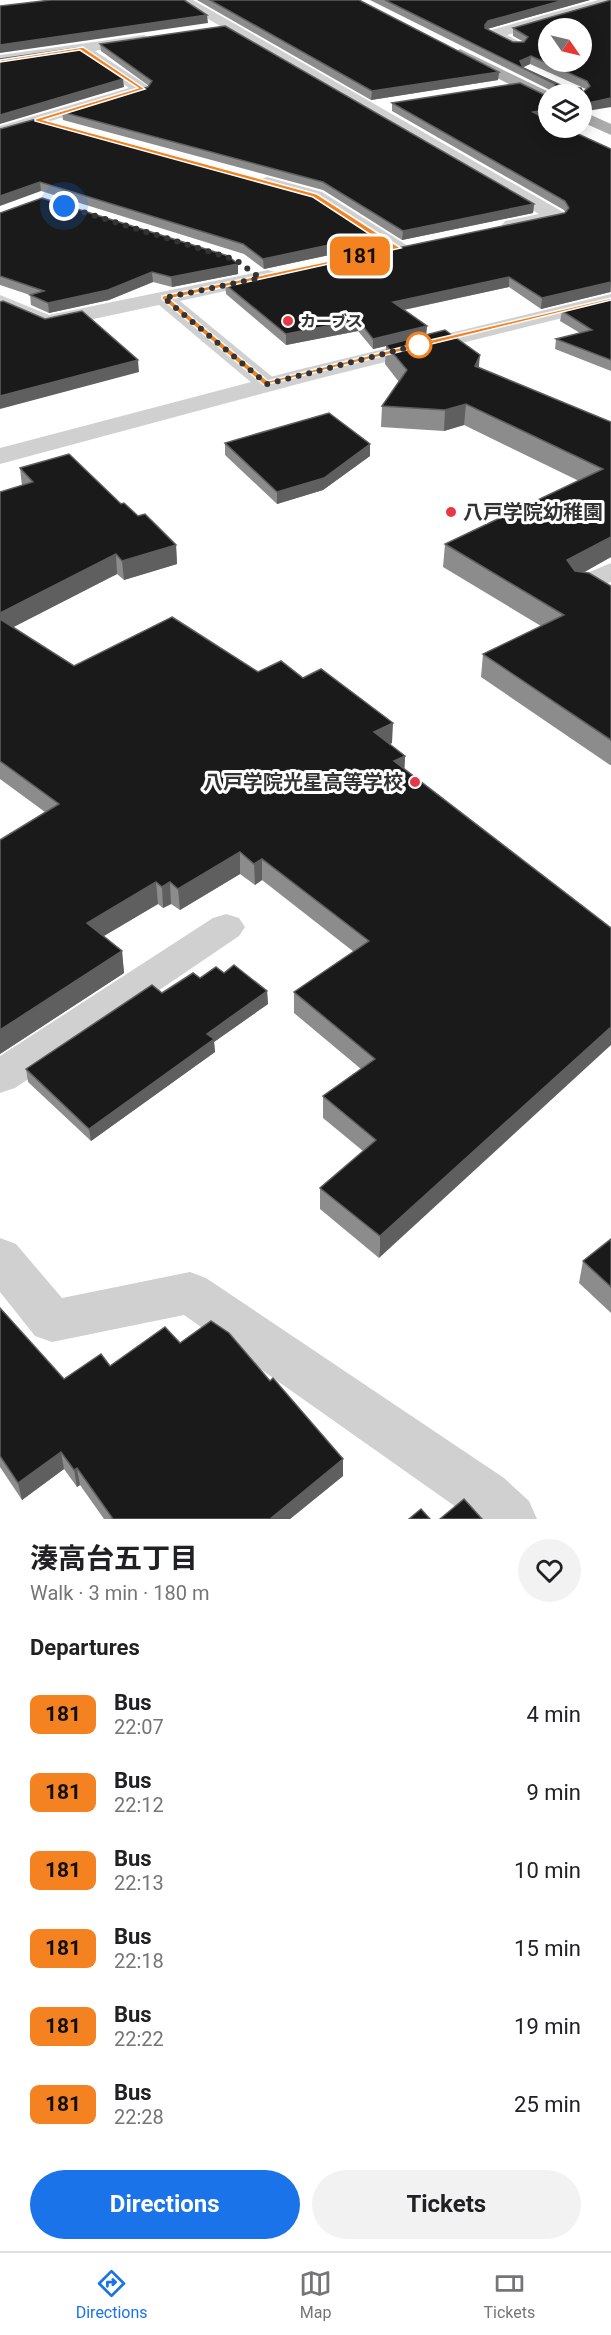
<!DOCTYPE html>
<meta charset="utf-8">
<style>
:root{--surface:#fff;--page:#f2f2f2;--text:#202124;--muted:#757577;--line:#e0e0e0;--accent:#1a73e8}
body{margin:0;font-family:Roboto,"Noto Sans JP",sans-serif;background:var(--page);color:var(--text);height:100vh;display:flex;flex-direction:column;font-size:22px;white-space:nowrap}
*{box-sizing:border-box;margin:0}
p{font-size:20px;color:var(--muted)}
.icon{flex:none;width:33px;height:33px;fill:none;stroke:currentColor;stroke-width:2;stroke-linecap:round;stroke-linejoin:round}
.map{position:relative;height:1519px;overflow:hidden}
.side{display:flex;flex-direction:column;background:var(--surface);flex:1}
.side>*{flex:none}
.badge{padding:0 12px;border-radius:9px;font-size:21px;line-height:39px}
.needle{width:39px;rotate:124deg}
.fabs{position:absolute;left:538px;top:18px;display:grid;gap:12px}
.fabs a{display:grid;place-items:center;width:54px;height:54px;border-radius:50%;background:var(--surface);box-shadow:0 3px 15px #0003;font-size:30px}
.you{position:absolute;width:30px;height:30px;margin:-15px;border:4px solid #fff;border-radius:50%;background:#1a73e8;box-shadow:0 0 0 9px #1a73e833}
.map>.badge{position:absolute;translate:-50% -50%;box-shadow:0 0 0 3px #fff}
h2{padding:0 30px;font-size:22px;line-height:54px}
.round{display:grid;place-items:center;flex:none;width:63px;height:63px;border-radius:32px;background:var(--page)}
.summary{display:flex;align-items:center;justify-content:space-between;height:102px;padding:0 30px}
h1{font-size:28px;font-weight:700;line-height:45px}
.primary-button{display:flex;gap:12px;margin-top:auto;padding:12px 30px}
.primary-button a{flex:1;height:69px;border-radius:36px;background:var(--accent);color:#fff;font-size:24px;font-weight:700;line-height:69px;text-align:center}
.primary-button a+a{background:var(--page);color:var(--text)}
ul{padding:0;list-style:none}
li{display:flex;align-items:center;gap:18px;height:78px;padding:0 30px}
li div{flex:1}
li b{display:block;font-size:22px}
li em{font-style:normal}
li .badge{min-width:66px;font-weight:700;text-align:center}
.menu{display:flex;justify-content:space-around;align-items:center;height:84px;border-top:2px solid var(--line);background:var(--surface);font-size:16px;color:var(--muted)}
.menu a{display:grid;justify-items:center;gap:3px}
.menu .active{color:var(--accent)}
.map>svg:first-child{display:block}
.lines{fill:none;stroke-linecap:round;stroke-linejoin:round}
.minor{fill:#d0d0d0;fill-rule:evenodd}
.tertiary{fill:#d0d0d0;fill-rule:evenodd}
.primary{fill:#ababab;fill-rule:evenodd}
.wall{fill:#8c8c8c;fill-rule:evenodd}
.shaded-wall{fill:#5f5f5f}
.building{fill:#1a1a1a;stroke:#5f5f5f;stroke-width:1.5;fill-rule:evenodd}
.line{fill:#f58220;stroke:#fff;stroke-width:1.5}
.walk{stroke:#333;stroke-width:6;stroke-dasharray:0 10.8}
.poi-dot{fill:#e63946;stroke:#fff;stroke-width:2}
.stop-dot{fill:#fff;stroke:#f58220;stroke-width:3}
.labels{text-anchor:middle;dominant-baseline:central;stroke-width:6;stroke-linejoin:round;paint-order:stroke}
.far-poi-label{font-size:16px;font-weight:bold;fill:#333;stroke:#fff;text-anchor:start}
.poi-label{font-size:20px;font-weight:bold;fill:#333;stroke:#fff;text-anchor:start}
</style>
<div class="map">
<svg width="611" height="1519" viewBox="0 0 611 1519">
<rect width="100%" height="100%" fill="#fff"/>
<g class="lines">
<!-- minor -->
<g class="minor">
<polygon points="176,0 193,0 563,212 566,216 563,220 556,222 512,231 505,229 502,225 505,221 539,214"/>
<polygon points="598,0 611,0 611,5 507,35 525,45 523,48 513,48 486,34 488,31"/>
<polygon points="144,35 151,39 149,42 95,51 148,86 150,89 148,92 0,136 0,126 129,88 78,53 0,65 0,55"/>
<polygon points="267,177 322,192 405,244 408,248 405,252 391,252 308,200 261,187 258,183 261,179"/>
<polygon points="268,270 275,272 278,276 275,280 180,301 275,379 279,384 275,389 267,391 259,389 159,305 47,329 0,309 0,295 49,315"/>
<polygon points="611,563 611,582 583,594 573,591 569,585 573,579"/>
<polygon points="226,914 239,918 245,927 239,936 15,1088 0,1093 0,1056 213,918"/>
<polygon points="0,1238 16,1244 62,1298 190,1272 206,1278 504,1478 529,1501 537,1519 473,1519 184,1315 52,1342 35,1336 0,1292"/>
</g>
<!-- tertiary -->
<polygon class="tertiary" points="611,294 611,306 313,380 0,464 0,448 297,370"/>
<!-- primary -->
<g class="primary">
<polygon points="460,49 553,94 549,94 549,104 455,57 452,54"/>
<polygon points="582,111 611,124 611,135 582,122"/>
</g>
</g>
<!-- wall -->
<g class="wall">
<polygon points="197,0 359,0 499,72 498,80 371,100"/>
<path d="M370,0h220l-103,29 26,13h11l-11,-6v-8l98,-28 -24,111 -5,-2v-15l-30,-3zM530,64l56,25 -3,3 -16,-4 -44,-21z"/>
<polygon points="100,44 534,204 533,213 402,240 323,190 63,120 62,112 149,86 101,51"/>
<polygon points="392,103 546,118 611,149 611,292 541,309 509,287 404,310 427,326 426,335 479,368 611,422 611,557 584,572 611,586 611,765 610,765 481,677 483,654 541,626 443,567 445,544 579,481 464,425 444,431 381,427 382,406 399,382 385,364 386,346 373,349 358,331 286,345 226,294 225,284 557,215 565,212 564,210 392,111"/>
<polygon points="0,129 376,245 264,269 244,254 41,191"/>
<polygon points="0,213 238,274 172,287 153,282 109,300 49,313 31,305 30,295 0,285"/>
<polygon points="611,299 611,371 555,349 556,339 580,333 560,321 562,311"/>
<polygon points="225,443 370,456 323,490 277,504 225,455"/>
<polygon points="20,468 121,504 176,545 177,564 124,580 117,574 13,627 74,666 258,672 392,743 390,744 405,756 379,1258 320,1209 320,1188 363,1151 323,1118 323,1096 361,1069 294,1013 294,992 354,952 262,880 255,885 240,874 180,910 171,904 163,908 158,904 104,936 122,951 124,973 0,1054 0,840 45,812 0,779 0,492 22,486"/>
<polygon points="224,973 267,991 268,1004 214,1042 215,1052 91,1141 28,1082 26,1069 162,993 200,978"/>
<polygon points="611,1239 611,1313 579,1283 583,1261"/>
<polygon points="0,1308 64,1379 110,1366 180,1343 343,1476 290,1519 104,1519 80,1485 77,1487 64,1469 22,1500 0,1467"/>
</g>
<!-- shaded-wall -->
<g class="shaded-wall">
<polygon points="564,0 590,0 487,29 484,33 485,25 488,21"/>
<polygon points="207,15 208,23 0,53 0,45"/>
<polygon points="531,56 530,64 522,68 520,61"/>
<polygon points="499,72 498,80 371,100 372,91"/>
<polygon points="123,79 124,87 0,124 0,115"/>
<polygon points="611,98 611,107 587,111 588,103"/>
<polygon points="549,109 549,118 532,121 533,112"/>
<polygon points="40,182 41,191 0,206 0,196"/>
<polygon points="534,204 533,213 402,240 403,231"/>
<polygon points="376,235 376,245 264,269 263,259"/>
<polygon points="238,264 238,274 172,287 171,277"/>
<polygon points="152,272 153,282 109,300 49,313 48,303"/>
<polygon points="509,277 509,287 393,312 393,302"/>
<polygon points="611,282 610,292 541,309 542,298"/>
<polygon points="358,320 358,331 286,345 286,334"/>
<polygon points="427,326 426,336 386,345 386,346 373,349 373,339"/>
<polygon points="480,355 478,375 475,366"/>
<polygon points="138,360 139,372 0,409 0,396"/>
<polygon points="466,404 464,425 444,431 445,410"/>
<polygon points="370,444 370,456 323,490 277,504 277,492"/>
<polygon points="611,537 611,557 565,583 567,560"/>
<polygon points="176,545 177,564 124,580 122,561"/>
<polygon points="116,554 117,574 0,634 0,613"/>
<polygon points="393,723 392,743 373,752 374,732"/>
<polygon points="405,756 404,776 394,761"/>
<polygon points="240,852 240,874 180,910 178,889"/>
<polygon points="262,859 262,880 255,885 254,864"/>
<polygon points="156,882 158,904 90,944 87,923"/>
<polygon points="170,882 171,904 163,908 162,887"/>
<polygon points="122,951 124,973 0,1054 0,1030"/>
<polygon points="267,991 268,1004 214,1042 215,1052 91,1141 89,1129 207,1034"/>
<polygon points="611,1027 611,1045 379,1258 380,1236"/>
<polygon points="61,1452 64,1469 22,1500 18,1483"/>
<polygon points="343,1459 343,1476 290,1519 270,1519"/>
<polygon points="77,1468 80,1485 77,1487 74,1470"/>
</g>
<!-- building -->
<g class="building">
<polygon points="51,0 184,0 207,15 0,45 0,6"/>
<polygon points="210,0 359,0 499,72 372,91"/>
<path d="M385,0h179l-76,21 -3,4v3l28,14h11l4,-5 -15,-9 98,-28v98l-23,5 -6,-2v-7h-31l4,-10zM549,28h33v34h-33zM531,56l56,25 3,5 -7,6 -2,-4h-14l-44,-20 -3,-7z"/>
<polygon points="225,26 534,204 403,231 323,182 62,112 148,87 152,81 100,44"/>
<polygon points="77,48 123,79 0,115 0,59"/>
<polygon points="520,83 549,97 549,109 533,112 549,120 549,128 565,128 611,149 611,282 542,298 509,277 393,302 427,326 373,339 358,320 286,334 225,284 565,213 569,208 565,201 392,103"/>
<polygon points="36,119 307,193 376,235 263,259 243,244 40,182 0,196 0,129"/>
<polygon points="42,198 228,256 238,264 171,277 152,272 108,290 48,303 30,295 44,291 0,276 0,213"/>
<polygon points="611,299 611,360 556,339 592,330 562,311"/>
<polygon points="3,301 45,319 82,311 138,360 0,396 0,302"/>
<polygon points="445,330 480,355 475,366 611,422 611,537 567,560 575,571 589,573 611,586 611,740 483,654 564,615 445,544 603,469 466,404 445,410 382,406 407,370 386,345"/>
<polygon points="329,413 370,444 324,478 277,492 225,443"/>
<polygon points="69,454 121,504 124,503 138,516 145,514 176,545 122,561 116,554 0,613 0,492 33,482 20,468"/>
<polygon points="172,617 258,672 281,661 303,678 321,669 393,723 374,732 405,756 394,761 611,928 611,1027 380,1236 320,1188 376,1140 323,1096 375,1059 294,992 369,941 262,859 254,864 240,852 178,889 170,882 162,887 156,882 87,923 122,951 0,1030 0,840 59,804 0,761 0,619 74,666"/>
<polygon points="234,965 267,991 207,1034 214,1039 89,1129 26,1069 152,985 162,993 193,973 200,978 216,967 224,973"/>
<polygon points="611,1239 611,1287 583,1261"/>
<polygon points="0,1308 64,1379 101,1354 110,1366 165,1327 180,1343 211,1321 229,1333 270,1381 273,1378 343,1459 270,1519 113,1519 77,1468 74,1470 61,1452 18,1483 0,1456"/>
<polygon points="464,1499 482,1519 440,1519"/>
<polygon points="421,1509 430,1519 409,1519"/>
</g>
<!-- line -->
<polygon class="line" points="83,47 145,89 44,120 317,194 401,248 170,299 268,381 426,341 611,298 611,300 264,385 162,299 162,296 391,248 313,197 35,121 35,119 138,88 80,50 0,62 0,60"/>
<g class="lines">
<!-- walk -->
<polyline class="walk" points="64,206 236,260 260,278 164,298 267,384 426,343 419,345"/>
</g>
<!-- markers -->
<g class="poi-dot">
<circle cx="288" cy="321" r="6"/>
<circle cx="451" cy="512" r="6"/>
<circle cx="415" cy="782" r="6"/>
</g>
<circle class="stop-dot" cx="419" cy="345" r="12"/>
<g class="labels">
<!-- far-poi labels -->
<g class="far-poi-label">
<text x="300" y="321">カーブス</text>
</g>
<!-- poi labels -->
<g class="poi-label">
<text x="463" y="512">八戸学院幼稚園</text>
<text x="403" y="782" text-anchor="end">八戸学院光星高等学校</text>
</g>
</g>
</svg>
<div class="fabs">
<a><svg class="needle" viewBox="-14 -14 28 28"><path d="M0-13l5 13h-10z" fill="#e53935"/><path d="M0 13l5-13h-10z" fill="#757577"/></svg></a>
<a><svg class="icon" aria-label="layers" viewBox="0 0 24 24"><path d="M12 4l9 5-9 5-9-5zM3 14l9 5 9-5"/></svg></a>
</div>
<div class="you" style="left:64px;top:206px"></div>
<b class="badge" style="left:360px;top:256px;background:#f58220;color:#111">181</b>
</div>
<section class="side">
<div class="summary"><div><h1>湊高台五丁目</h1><p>Walk · 3 min · 180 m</p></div><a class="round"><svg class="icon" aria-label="heart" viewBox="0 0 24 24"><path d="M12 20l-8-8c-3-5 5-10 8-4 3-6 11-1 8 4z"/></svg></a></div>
<h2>Departures</h2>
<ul>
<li><span class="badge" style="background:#f58220;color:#111">181</span><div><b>Bus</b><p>22:07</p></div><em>4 min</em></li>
<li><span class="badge" style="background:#f58220;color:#111">181</span><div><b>Bus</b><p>22:12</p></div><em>9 min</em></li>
<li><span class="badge" style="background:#f58220;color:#111">181</span><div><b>Bus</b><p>22:13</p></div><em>10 min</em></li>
<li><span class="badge" style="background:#f58220;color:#111">181</span><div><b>Bus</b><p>22:18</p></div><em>15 min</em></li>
<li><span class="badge" style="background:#f58220;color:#111">181</span><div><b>Bus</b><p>22:22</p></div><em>19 min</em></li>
<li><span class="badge" style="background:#f58220;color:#111">181</span><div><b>Bus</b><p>22:28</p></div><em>25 min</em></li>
</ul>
<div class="primary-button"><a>Directions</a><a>Tickets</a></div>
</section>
<nav class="menu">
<a class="active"><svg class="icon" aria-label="directions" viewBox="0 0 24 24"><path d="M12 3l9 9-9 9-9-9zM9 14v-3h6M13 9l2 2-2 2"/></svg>Directions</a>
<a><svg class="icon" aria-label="map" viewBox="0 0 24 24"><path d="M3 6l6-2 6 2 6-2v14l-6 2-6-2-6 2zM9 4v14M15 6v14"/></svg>Map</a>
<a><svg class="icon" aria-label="tickets" viewBox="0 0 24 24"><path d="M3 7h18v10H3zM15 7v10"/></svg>Tickets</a>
</nav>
